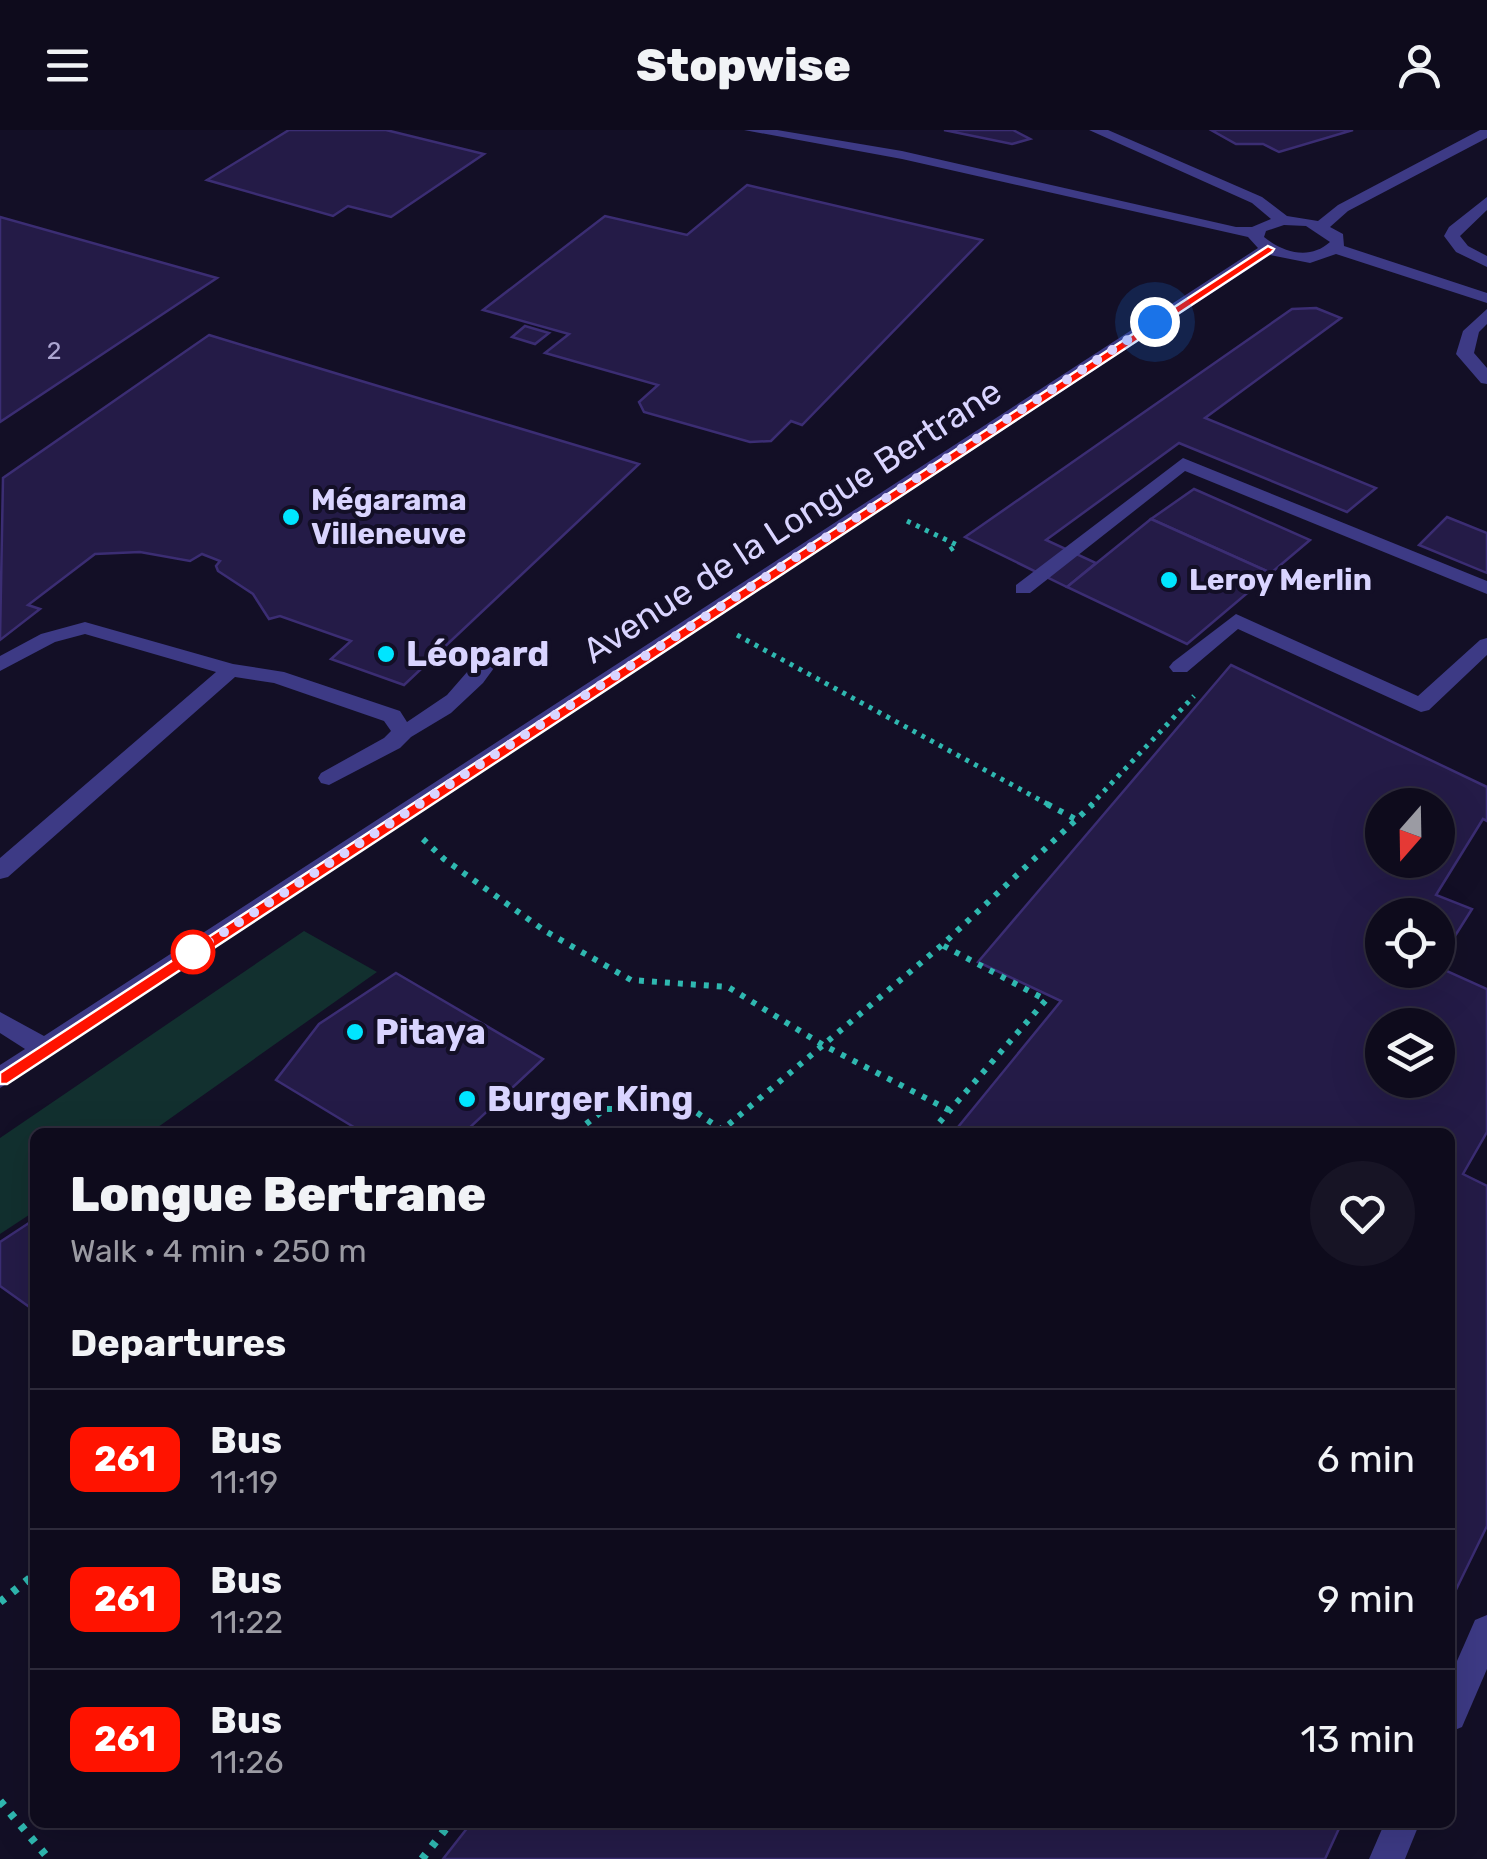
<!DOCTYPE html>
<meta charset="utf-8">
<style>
:root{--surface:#0e0b1c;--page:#171425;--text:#f1f3f6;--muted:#9b9ba3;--line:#2e2b3b}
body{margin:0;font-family:Rubik,sans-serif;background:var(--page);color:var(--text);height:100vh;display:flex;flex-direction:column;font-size:38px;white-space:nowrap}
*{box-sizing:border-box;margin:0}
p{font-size:32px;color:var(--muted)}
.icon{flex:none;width:55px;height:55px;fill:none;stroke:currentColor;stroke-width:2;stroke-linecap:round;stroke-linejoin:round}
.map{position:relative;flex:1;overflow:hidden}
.details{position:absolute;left:30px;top:998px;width:1425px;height:700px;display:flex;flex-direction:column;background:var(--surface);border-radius:15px;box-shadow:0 10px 40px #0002,0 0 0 2px var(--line)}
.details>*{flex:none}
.badge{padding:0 20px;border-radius:15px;font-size:35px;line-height:65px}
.needle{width:65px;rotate:200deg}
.buttons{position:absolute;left:1365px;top:658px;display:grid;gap:20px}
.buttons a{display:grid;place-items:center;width:90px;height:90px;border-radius:50%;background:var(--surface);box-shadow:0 10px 40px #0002,0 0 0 2px var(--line);font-size:50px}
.you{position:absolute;width:50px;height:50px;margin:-25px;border:8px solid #fff;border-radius:50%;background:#1a73e8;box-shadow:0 0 0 15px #1a73e833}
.map>.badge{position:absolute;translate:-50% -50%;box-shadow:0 0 0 5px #fff}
h2{padding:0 40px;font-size:38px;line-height:90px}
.round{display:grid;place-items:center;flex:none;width:105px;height:105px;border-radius:52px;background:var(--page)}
.headline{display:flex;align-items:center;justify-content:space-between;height:170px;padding:0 40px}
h1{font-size:48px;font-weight:800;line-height:75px}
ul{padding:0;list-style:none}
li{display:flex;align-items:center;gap:30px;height:140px;padding:0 40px;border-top:2px solid var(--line)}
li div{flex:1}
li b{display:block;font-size:38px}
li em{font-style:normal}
li .badge{min-width:110px;font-weight:700;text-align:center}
header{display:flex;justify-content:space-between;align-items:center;height:130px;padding:0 40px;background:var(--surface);font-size:45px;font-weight:800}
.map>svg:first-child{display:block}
.green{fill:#12302f}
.building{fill:#241b47;stroke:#3b2d73;stroke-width:2.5;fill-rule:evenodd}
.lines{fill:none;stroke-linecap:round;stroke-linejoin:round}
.path-far2{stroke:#2fb8b0;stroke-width:5;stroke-dasharray:4 6;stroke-linecap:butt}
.path-far1{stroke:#2fb8b0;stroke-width:6;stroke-dasharray:5 8;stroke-linecap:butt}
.path{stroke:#2fb8b0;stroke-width:8;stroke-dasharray:6 10;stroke-linecap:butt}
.minor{fill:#3d3a85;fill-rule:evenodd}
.line{fill:#ff1300;stroke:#fff;stroke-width:2.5}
.walk{stroke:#d9d4ff;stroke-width:10;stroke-dasharray:0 18}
.poi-dot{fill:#00e5ff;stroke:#130f26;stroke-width:4}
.stop-dot{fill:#fff;stroke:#ff1300;stroke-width:5}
.labels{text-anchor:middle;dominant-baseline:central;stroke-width:8;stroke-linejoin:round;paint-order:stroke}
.far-number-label{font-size:25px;fill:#aca6d1}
.far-poi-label{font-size:30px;font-weight:bold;fill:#d9d4ff;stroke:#130f26;text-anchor:start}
.street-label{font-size:35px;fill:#d9d4ff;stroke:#130f26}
.poi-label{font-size:35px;font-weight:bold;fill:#d9d4ff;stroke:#130f26;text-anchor:start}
</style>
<header><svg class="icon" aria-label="menu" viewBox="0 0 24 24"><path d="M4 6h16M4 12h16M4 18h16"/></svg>Stopwise<svg class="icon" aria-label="person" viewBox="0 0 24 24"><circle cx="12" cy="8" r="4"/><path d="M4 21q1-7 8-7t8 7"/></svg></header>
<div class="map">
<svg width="1487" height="1729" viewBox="0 0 1487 1729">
<rect width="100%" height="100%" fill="#130f26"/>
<!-- green -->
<polygon class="green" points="304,801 377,842 151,1002 35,1002 35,1081 0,1104 0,1008"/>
<!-- building -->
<g class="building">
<polygon points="289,0 386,0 484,24 391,87 348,76 333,86 207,50"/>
<polygon points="944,0 1013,0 1030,9 1012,14"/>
<polygon points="1211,0 1353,0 1279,22 1263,14 1236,14"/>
<polygon points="747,55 982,110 802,295 791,291 771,311 750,312 644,282 639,272 658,255 545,223 569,204 483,180 605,86 687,105"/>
<polygon points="0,87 217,148 0,292"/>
<polygon points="1316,178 1341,188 1205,288 1376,358 1347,382 1179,313 1046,410 1096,433 1067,457 965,407 1292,179"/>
<polygon points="525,196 549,203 535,214 512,207"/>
<polygon points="209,205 358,250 639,334 404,555 331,529 351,511 280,486 269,489 253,464 218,441 216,436 220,431 202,424 190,431 140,422 95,424 28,475 40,479 0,510 3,348"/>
<polygon points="1194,359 1310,410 1271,443 1151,389"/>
<polygon points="1447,387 1487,403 1487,443 1419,415"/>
<polygon points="1151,389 1271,443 1187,514 1067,457"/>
<path d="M1231,535l256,122v34l-4,-2 -47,76 36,14 -34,54v-48h-56v55l56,-3 49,22v143l-24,42 24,12v340l-37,76v-470h-496l107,-131 -83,-39zM1382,675h56v55h-56zM1382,895h56v55h-56z"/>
<polygon points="396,843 543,929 465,1002 362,1002 276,950 319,894"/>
<polygon points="35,1089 35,1181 0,1156 0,1112"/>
<polygon points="472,1692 1342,1692 1325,1729 443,1729"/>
</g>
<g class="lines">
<!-- path-far2 -->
<g class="path-far2">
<polyline points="907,391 957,415 947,422"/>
<polyline points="737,505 1051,676"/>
<polyline points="1090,676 1194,566"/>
</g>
<!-- path-far1 -->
<g class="path-far1">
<polyline points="1047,674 1077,690"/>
<polyline points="423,709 444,729 545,801 631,850 728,857 823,915 949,980"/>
<polyline points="576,1002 605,979 693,980 722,1000 942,815 1093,674"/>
<polyline points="931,1002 1046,870 942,815"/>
</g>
<!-- path -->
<g class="path">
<polyline points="0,1472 35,1444"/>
<polyline points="0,1671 49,1729"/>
<polyline points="422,1729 451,1692"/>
</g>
<!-- minor -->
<g class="minor">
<path d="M744,0h33l125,21 334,76h16l19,-8 -19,-16 -163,-73h19l154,67 25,19 31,5 20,-16 142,-75h7v8l-139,73 -18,16 13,7 1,12 143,47v10l-151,-49 -26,9 -40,-8 -1270,833v-23l25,-16 -25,-16v-21l44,24 1214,-788 -10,-11 -346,-78zM1284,95l22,1 24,16c-20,18 -46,11 -66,-5l2,-6z"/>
<polygon points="1487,67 1487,80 1460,106 1468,116 1487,126 1487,137 1456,122 1444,106 1449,97"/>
<polygon points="1487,179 1487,194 1479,202 1474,223 1487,238 1487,254 1481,253 1456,224 1463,201"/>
<polygon points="1183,328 1487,451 1487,464 1185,341 1030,463 1016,463 1016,455"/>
<polygon points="1236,484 1418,566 1480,510 1487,508 1487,525 1429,580 1421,582 1238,499 1187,542 1173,542 1169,537 1173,532"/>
<polygon points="85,492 233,534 284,542 400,581 407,592 447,565 488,518 502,518 505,523 483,553 451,583 411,607 400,618 329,655 321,653 318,648 321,643 384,608 391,601 384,591 274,553 235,547 8,747 0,749 0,728 216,542 85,504 55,512 0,541 0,526 41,504"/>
<polygon points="1487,1485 1487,1539 1462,1597 1450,1602 1450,1547 1475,1490"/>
<polygon points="1385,1692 1420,1692 1405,1729 1369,1729"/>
</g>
</g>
<!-- line -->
<polygon class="line" points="1268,116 1274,119 1272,122 7,954 0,954 0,943"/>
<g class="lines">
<!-- walk -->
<polyline class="walk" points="193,822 186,827 1155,192"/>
</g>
<!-- markers -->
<g class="poi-dot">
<circle cx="291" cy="387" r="10"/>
<circle cx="1169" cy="450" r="10"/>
<circle cx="386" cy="524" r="10"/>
<circle cx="355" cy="902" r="10"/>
<circle cx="467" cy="969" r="10"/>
</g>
<circle class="stop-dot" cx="193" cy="822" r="20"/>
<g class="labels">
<!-- far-number labels -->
<g class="far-number-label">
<text x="54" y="220">2</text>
</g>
<!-- far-poi labels -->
<g class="far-poi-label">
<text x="311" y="370">Mégarama<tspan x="311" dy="34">Villeneuve</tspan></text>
<text x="1189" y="450">Leroy Merlin</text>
</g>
<!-- street labels -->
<g class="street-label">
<text transform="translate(792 391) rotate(-33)">Avenue de la Longue Bertrane</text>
</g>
<!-- poi labels -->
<g class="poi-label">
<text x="406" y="524">Léopard</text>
<text x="375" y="902">Pitaya</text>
<text x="487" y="969">Burger King</text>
</g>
</g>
</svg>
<div class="buttons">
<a><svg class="needle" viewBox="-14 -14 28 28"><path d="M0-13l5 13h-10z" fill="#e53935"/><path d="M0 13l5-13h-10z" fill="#9b9ba3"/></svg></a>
<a><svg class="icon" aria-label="locate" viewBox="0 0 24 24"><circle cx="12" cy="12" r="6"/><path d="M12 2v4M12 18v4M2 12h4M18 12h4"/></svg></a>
<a><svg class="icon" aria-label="layers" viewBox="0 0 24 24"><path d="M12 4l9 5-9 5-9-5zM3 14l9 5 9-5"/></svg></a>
</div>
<div class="you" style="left:1155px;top:192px"></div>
<section class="details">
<div class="headline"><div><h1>Longue Bertrane</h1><p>Walk · 4 min · 250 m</p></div><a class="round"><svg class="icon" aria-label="heart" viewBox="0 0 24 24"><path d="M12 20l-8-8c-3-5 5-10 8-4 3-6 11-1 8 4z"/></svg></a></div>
<h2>Departures</h2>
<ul>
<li><span class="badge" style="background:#ff1300;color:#fff">261</span><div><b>Bus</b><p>11:19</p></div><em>6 min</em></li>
<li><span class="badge" style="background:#ff1300;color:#fff">261</span><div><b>Bus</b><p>11:22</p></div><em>9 min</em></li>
<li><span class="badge" style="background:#ff1300;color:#fff">261</span><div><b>Bus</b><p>11:26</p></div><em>13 min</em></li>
</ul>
</section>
</div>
